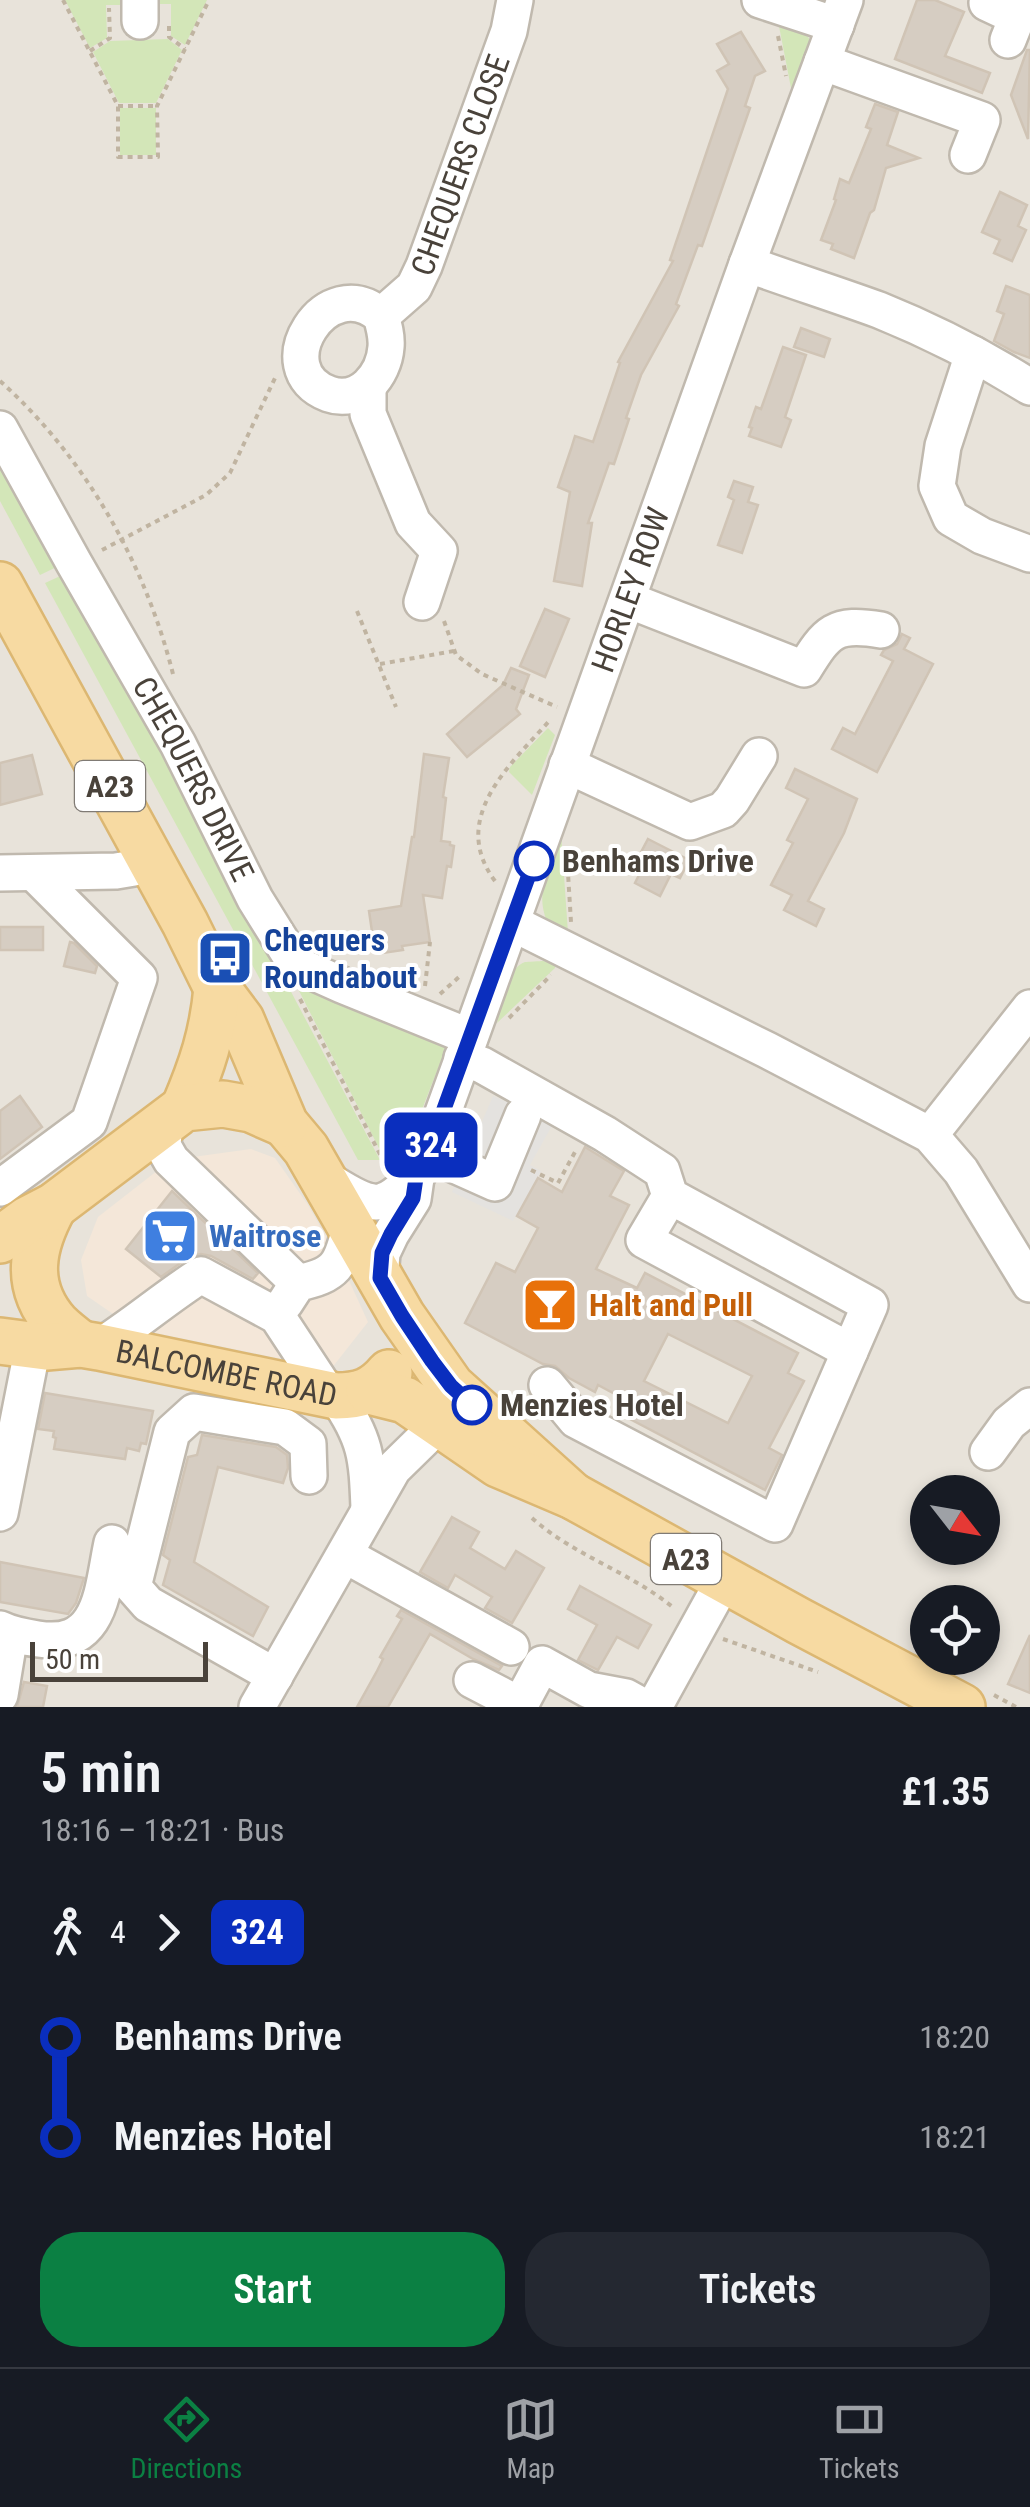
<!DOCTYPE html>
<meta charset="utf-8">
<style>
:root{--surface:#171b24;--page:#242831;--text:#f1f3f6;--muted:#9ea1a6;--line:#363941;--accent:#0b8043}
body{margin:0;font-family:"Roboto Condensed",sans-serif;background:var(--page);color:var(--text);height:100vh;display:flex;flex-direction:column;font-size:38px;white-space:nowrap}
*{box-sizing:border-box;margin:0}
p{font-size:32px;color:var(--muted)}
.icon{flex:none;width:55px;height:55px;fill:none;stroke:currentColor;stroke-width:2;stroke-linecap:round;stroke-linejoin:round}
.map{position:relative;height:1707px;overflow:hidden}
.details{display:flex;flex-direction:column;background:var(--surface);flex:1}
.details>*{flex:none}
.badge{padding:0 20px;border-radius:15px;font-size:35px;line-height:65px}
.needle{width:65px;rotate:121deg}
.fabs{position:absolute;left:910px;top:1475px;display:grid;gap:20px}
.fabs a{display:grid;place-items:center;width:90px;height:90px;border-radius:50%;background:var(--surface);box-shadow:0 5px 15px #0003;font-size:50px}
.scale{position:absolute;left:30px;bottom:25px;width:178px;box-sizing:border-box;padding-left:10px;border:5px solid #49423a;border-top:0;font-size:28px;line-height:35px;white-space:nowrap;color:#49423a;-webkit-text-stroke:8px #fff;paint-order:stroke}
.map>.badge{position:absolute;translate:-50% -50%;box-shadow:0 0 0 5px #fff}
.legs{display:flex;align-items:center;gap:15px;height:110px;padding:0 40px;font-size:32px}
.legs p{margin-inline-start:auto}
.overview{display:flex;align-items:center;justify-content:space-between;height:170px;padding:0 40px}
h1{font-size:55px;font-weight:600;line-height:75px}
.button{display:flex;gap:20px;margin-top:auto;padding:20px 40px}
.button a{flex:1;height:115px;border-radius:40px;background:var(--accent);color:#fff;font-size:40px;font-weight:600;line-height:115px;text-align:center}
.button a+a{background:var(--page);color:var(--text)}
ul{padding:0 40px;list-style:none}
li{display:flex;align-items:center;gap:35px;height:100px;font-size:38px}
li i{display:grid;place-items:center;width:15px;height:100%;margin:0 12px;background:currentColor}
li i::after{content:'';width:25px;height:25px;margin:-12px;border:8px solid;border-radius:50%;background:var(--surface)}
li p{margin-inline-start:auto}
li:first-child i{background:linear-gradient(#0000 50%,currentColor 0)}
li:last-child i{background:linear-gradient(currentColor 50%,#0000 0)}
.tabs{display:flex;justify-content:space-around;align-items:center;height:140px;border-top:2px solid var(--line);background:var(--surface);font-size:28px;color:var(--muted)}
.tabs a{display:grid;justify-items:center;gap:5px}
.tabs .current{color:var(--accent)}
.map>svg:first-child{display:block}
.residential{fill:#e8e3da;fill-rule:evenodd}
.commercial{fill:#f4e7d9}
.green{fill:#d3e6b8}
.parking{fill:#e4e2df}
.building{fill:#d6cdc2;stroke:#d0c4b5;stroke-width:2.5;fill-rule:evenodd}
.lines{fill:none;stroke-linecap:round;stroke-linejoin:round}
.minor-casing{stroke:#c0b9ae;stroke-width:40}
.major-casing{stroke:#dcb772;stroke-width:50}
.path{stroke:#c0b4a1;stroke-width:4;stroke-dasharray:5 5;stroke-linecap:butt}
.minor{stroke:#fff;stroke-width:35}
.major{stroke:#f7daa2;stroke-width:45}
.line-1-casing{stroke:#fff;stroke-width:22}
.line-1{stroke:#0a2ebe;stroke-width:15}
.stop-1-dot{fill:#fff;stroke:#0a2ebe;stroke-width:5}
.labels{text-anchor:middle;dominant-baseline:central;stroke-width:8;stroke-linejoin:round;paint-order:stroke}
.shield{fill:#fff;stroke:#807b75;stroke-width:2.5}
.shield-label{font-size:30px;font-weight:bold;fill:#49423a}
.street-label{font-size:32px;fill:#49423a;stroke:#fff}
.stop-label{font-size:32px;font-weight:bold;fill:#49423a;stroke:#fff;text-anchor:start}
.transit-label{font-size:32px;font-weight:bold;fill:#164399;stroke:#fff;text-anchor:start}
.shop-label{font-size:32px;font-weight:bold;fill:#366cbe;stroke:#fff;text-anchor:start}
.food-label{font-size:32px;font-weight:bold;fill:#c56008;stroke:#fff;text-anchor:start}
</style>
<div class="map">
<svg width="1030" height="1707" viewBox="0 0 1030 1707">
<rect width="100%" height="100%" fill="#f5f1ec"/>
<!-- residential -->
<path class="residential" d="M0,0h1030v1707h-1030zM928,1492h54v56h-54zM928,1602h54v56h-54z"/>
<!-- commercial -->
<polygon class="commercial" points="251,1149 275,1158 308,1205 340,1261 368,1322 331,1369 146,1331 132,1327 87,1296 81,1260 98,1217 171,1160"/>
<!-- green -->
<g class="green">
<polygon points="65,0 129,0 129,5 106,5 107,38 90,48"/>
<polygon points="150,0 207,0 185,45 171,36 171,4 151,4"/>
<polygon points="783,20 802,27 811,42 794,89 791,88 779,26"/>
<polygon points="168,39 182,50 156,103 119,103 93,52 110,41"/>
<rect x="120" y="108" width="36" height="47"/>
<polygon points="0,443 65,563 40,575 0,501"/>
<polygon points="69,572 380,1160 358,1160 45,583"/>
<polygon points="548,728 555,735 532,795 509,772 510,767"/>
<path d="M561,832l7,101 -21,-12c-13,-30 4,-60 14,-89z"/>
<path d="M543,961l13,3 -1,4 -58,55c5,-17 8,-54 28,-61 2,0 16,-1 18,-1z"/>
<polygon points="290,973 443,1040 446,1048 414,1130 403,1149 385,1160"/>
</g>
<!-- parking -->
<polygon class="parking" points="493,1096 554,1122 530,1165 541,1171 513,1221 452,1192"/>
<!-- building -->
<g class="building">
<polygon points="917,0 935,0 964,12 945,56 990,73 982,93 895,59"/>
<polygon points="741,32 765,71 755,76 745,106 750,108 702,246 698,245 676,304 679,306 641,375 626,418 629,419 614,464 609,463 588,523 592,523 582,586 554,581 570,492 558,487 571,449 575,436 593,442 620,363 618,362 673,261 670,260 728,89 717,71 729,64 717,44"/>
<polygon points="1027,50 1030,50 1028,139 1011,95"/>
<polygon points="875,104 898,112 887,145 919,158 886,168 874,210 870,213 854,258 831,249 833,244 821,240 836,200 834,199 840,179 849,183 871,129 866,127"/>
<polygon points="1000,192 1027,205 1018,226 1026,230 1012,261 994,253 1000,240 982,232"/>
<polygon points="1006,286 1030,295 1030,358 1014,352 994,341 1004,314 997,311"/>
<polygon points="801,328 830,339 824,357 794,347"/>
<polygon points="783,347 806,355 785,417 791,420 781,447 749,436 752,428 749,427 756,407 761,409"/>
<polygon points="734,481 753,487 748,502 758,505 742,553 718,545 734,500 728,497"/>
<polygon points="545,609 569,619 545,677 520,666"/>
<polygon points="902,634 910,638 904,649 933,664 877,772 832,749 843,728 855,734 893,661 881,655 884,650 897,644"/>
<polygon points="511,668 529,675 516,709 520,714 467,757 447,734 503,685"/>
<polygon points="424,754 449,758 443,797 446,798 441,841 450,842 450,845 454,846 451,867 447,866 442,898 423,895 430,942 402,946 403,950 383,953 382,951 375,952 369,911 401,906 412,837 414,837"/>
<polygon points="32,755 42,794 0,805 0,763"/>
<polygon points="795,769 857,799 844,833 808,901 824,909 816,926 784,910 792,895 771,885 793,843 787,840 808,799 786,788"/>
<polygon points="648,839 689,860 680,878 671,874 660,896 635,883 642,869 637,866 641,857 639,856"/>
<rect x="0" y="927" width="43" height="23"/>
<polygon points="70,942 74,943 97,966 95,973 64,966"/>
<polygon points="20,1096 42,1127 0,1159 0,1111"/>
<path d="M585,1147l39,24 -14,25 19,9 -33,64 41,19 8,-15 153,80 -10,20 16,8 -35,67 13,7 -17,35 -135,-71 7,-13 -39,-21 -3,7 -26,-14 -14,-12 -12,-2 -78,-41 31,-60 19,9 23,-44 -21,-12 21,-38 24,14zM668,1334l84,42 -24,47 -84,-42z"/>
<polygon points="172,1191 258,1273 253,1279 211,1256 201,1254 189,1257 161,1277 126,1249"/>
<polygon points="45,1393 153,1411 146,1444 141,1443 139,1451 127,1448 125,1459 54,1449 56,1438 53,1437 54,1431 38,1429"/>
<polygon points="202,1435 276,1447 287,1455 288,1468 283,1483 218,1467 194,1562 268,1607 253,1636 163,1585 170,1560 163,1555 188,1457 197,1455"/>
<polygon points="452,1517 479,1532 470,1548 505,1569 516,1551 544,1568 512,1623 485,1608 492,1597 455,1575 448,1588 420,1572"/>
<polygon points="0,1562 84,1578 76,1603 68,1614 0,1602"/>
<polygon points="580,1586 651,1625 638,1648 617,1637 598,1670 578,1660 597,1625 568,1609"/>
<polygon points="401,1610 502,1666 499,1670 473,1659 430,1634 388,1707 357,1707 377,1671 383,1659 380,1657 402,1619 397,1616"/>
<polygon points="1030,1635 1030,1693 1008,1684"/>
<polygon points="24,1682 47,1686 43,1707 17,1707"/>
</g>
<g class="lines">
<!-- minor casing -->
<g class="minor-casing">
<g id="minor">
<polyline points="760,0 836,25"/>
<polyline points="987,3 1017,17"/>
<polyline points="140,21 140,0"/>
<polyline points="1008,40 1024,0"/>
<polyline points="822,62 982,120 968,155"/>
<path d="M747,264c44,16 88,30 132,46 52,21 103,47 151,77"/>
<path id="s1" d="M381,316c-54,-48 -118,54 -52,78 31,11 55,-19 57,-47 1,-11 -2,-21 -5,-31l33,-29 10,-21 85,-235 6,-31"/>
<polyline points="973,354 943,446 937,486 951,518 982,536 1030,554"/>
<polyline points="368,387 368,414 413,523 439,551 422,602"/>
<path id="s2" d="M0,429l74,134 104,181 77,155 33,53 16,16 38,17 128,52"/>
<path d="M628,600l176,69c23,-37 30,-47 77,-39"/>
<polyline points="567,765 690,822 723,810 732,800 759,756"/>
<polyline points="0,873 116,871 134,868 151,859"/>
<polyline points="512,923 767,1050 930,1135 961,1171 1030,1284"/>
<polyline points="462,1058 482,1065 605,1134 662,1171 670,1196 870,1305 850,1351 644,1240 670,1196"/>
<polyline points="165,1120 163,1146 171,1160 298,1283"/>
<polyline points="930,1135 1030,1008"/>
<polyline points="428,1153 495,1183 523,1115"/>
<path d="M324,1178c15,8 41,29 59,23 11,-3 23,-16 33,-23"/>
<polyline points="0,1188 89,1122 139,978 34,873"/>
<path id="s3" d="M380,1278l2,-25 9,-19 22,-35 3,-21 11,-21 47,-130 273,-763 98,-264"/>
<path d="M285,1303l13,-20c38,-8 43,-17 52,-55"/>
<path d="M99,1347c35,-22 66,-49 102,-72l76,41 52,79"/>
<polyline points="547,1385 576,1420 775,1524 850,1351"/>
<path d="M336,1396c30,43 31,61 33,112"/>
<polyline points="988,1452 1009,1423 1030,1406"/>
<polyline points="0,1513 33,1346"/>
<polyline points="345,1555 511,1647"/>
<path d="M0,1629c12,6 24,8 38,10 64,10 64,-49 74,-96"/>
<polyline points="275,1676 148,1604 133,1587 172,1432 194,1412 285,1427 308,1444 309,1476"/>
<polyline points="472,1680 520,1705 542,1664 589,1690 626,1697 644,1707"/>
<polyline points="0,1695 10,1634"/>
<polyline points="257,1707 393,1469 440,1423 447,1413 450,1402"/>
<polyline points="654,1707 724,1580"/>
</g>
</g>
<!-- major casing -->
<g class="major-casing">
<g id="major">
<polyline points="0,585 185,923 217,988 241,1020 285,1124 306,1149 402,1316 451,1386 573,1496"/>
<path d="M184,1108c18,-42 29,-75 33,-120"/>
<path d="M54,1206c-22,40 -31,80 3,118 7,7 16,14 24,20"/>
<polyline points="0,1240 27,1220 54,1206 184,1108 223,1104 251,1109 285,1124"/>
<path id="s4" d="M0,1341l46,6 35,-3 18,3 237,49c24,0 38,-5 53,-23"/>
<polyline points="369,1391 405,1400 498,1464 573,1496 799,1621 962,1707"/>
</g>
</g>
<!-- path -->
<g class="path">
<polyline points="63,0 118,106 118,157 158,157 157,106 209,0"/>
<polyline points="169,26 169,37 185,49"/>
<polyline points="778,36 786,76"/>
<polyline points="90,51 110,38 109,8"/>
<polyline points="118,106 157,106"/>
<path d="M0,381c85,76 145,182 173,293"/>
<polyline points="102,550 206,495 230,473 275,378"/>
<polyline points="357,611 396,707"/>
<polyline points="444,621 456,655 482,674 557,707"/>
<polyline points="380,664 454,651"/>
<polyline points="567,857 571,922"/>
<path d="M495,881c-47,-63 16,-117 56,-162"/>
<polyline points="425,986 430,942"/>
<polyline points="440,994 459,977"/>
<polyline points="300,999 385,1164"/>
<polyline points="509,1018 551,975"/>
<polyline points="531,1170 558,1183 575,1152"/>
<path d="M532,1518c42,38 99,54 143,91"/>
<polyline points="723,1639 818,1672"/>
<polyline points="994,1695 1016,1707"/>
</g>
<!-- minor -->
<use href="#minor" class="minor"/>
<!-- major -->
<use href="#major" class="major"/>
</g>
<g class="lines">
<!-- line-1 casing -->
<g class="line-1-casing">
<polyline id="line-1" points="472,1405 451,1386 432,1361 402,1316 380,1278 382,1253 391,1234 413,1198 416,1178 428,1153 534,861"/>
</g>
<!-- line-1 -->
<use href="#line-1" class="line-1"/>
</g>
<!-- icons -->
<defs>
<g id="bus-square" transform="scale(2.875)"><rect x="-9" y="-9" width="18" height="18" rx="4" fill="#1a4fb4" stroke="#fff"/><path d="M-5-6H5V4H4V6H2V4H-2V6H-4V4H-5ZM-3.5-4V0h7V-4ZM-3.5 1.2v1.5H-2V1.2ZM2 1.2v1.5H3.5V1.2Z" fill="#fff"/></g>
<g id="supermarket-square" transform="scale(2.875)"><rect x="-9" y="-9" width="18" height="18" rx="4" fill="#3f7fe0" stroke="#fff"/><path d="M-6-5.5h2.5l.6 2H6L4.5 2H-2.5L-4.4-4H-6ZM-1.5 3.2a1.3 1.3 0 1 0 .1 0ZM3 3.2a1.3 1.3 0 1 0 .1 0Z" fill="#fff"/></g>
<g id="bar-square" transform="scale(2.875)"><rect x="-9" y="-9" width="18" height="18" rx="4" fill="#e8710a" stroke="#fff"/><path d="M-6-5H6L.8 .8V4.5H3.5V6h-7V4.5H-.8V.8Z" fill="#fff"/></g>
</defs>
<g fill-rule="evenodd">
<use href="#bus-square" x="225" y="958"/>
<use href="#supermarket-square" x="170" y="1236"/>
<use href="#bar-square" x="550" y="1305"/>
</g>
<!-- markers -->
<g class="stop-1-dot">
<circle cx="534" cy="861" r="18"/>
<circle cx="472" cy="1405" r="18"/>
</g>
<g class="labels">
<!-- shield labels -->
<g class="shield">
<rect x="75" y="761" width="70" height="50" rx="8"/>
<rect x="651" y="1534" width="70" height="50" rx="8"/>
</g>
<g class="shield-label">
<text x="110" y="786">A23</text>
<text x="686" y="1559">A23</text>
</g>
<!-- street labels -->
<g class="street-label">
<text stroke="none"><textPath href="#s1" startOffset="455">CHEQUERS CLOSE</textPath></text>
<text stroke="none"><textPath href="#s3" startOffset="735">HORLEY ROW</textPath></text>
<text stroke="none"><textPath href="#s2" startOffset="400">CHEQUERS DRIVE</textPath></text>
<text stroke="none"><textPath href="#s4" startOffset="230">BALCOMBE ROAD</textPath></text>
</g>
<!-- stop labels -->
<g class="stop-label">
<text x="562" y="861">Benhams Drive</text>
<text x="500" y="1405">Menzies Hotel</text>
</g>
<!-- transit labels -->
<g class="transit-label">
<text x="264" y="940">Chequers<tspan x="264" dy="37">Roundabout</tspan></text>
</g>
<!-- shop labels -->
<g class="shop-label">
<text x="209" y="1236">Waitrose</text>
</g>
<!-- food labels -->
<g class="food-label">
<text x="589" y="1305">Halt and Pull</text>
</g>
</g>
</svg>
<div class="fabs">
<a><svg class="needle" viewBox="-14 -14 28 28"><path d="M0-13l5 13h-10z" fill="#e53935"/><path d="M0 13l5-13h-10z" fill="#9ea1a6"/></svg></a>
<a><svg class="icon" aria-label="locate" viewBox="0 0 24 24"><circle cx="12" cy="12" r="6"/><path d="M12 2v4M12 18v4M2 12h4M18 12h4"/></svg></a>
</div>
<div class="scale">50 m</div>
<b class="badge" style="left:431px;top:1145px;background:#0a2ebe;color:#fff">324</b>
</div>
<section class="details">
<div class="overview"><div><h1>5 min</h1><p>18:16 – 18:21 · Bus</p></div><b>£1.35</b></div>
<div class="legs"><svg class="icon" aria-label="walk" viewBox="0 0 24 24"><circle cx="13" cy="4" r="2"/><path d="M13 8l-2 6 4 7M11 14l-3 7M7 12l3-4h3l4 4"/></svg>4<svg class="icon" aria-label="forward" viewBox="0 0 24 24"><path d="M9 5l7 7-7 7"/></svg><b class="badge" style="background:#0a2ebe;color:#fff">324</b></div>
<ul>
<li><i style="color:#0a2ebe"></i><b>Benhams Drive</b><p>18:20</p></li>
<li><i style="color:#0a2ebe"></i><b>Menzies Hotel</b><p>18:21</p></li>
</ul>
<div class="button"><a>Start</a><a>Tickets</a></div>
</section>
<nav class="tabs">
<a class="current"><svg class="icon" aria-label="directions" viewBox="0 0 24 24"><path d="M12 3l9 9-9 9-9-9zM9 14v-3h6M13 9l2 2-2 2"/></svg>Directions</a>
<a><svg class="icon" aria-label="map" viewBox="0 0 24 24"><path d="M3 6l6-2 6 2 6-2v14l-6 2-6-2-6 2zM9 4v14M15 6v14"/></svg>Map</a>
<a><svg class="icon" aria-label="tickets" viewBox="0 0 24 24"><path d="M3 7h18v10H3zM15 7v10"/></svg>Tickets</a>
</nav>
